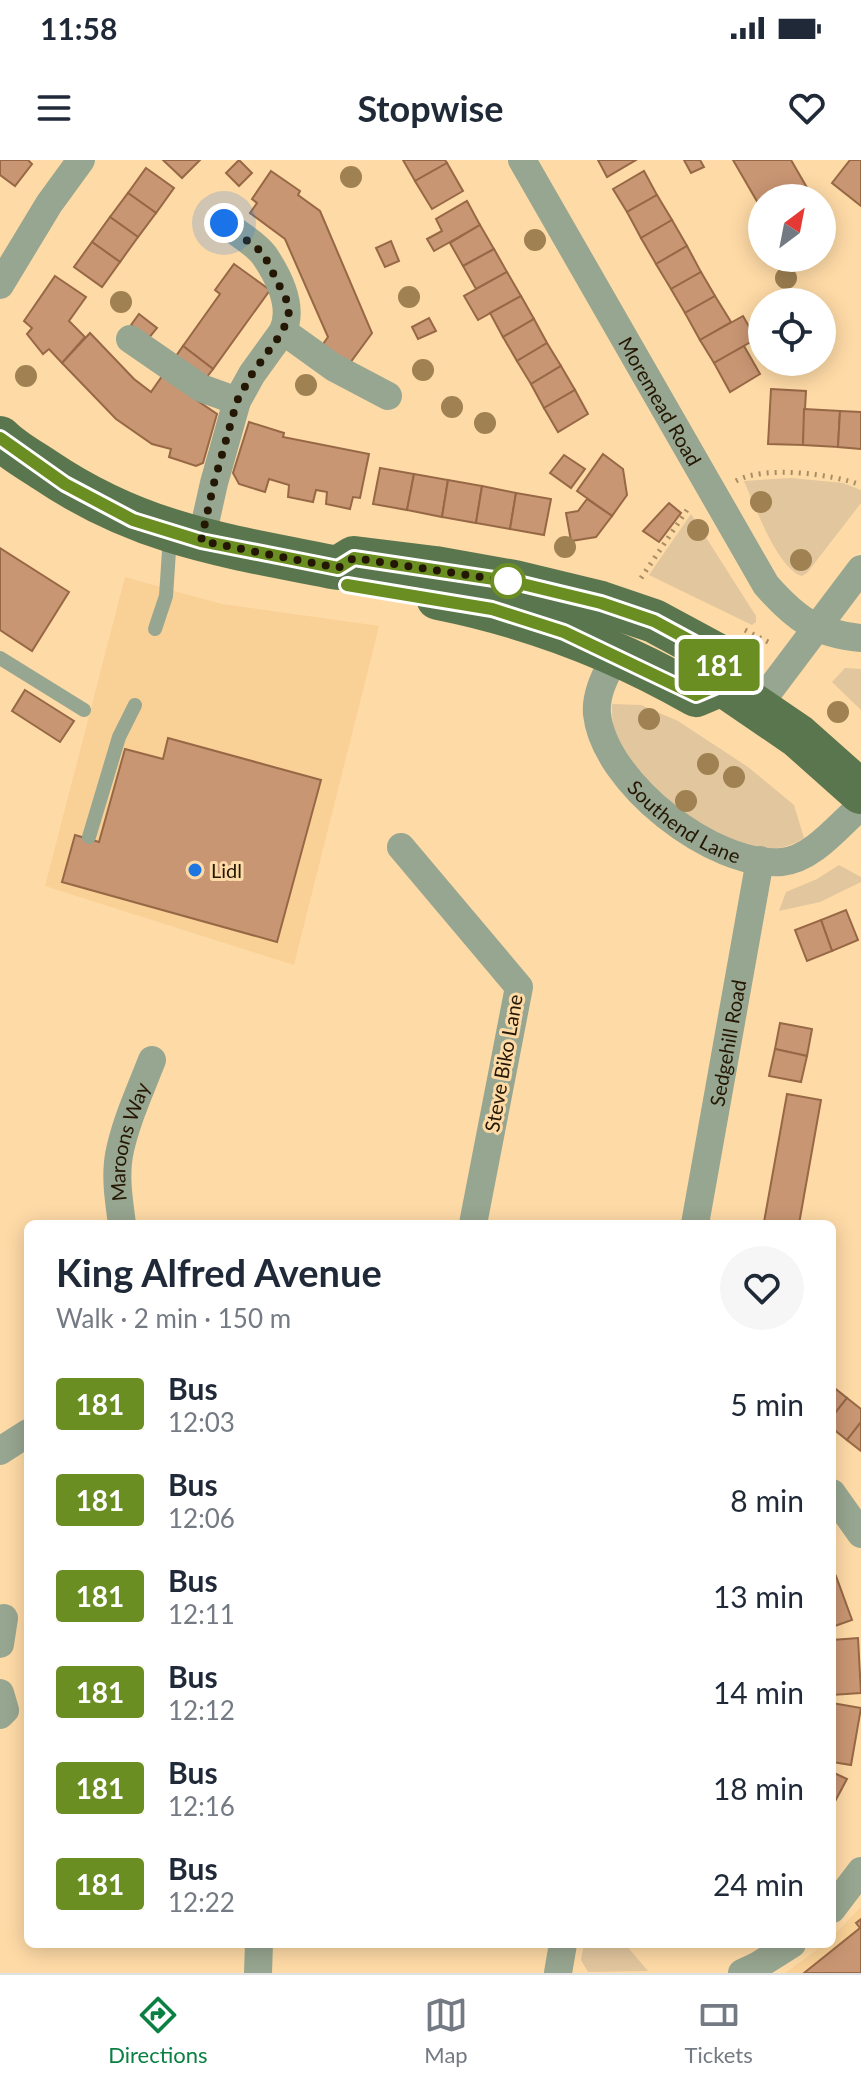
<!DOCTYPE html>
<meta charset="utf-8">
<style>
:root{--surface:#fff;--page:#f6f6f7;--text:#1f2937;--muted:#747a83;--line:#e0e1e3;--accent:#0b8043}
body{margin:0;font-family:Lato,sans-serif;background:var(--page);color:var(--text);height:100vh;display:flex;flex-direction:column;font-size:30px;white-space:nowrap}
*{box-sizing:border-box;margin:0}
p{font-size:26px;color:var(--muted)}
.icon{flex:none;width:44px;height:44px;fill:none;stroke:currentColor;stroke-width:2;stroke-linecap:round;stroke-linejoin:round}
.map{position:relative;flex:1;overflow:hidden}
.drawer{position:absolute;left:24px;top:1060px;width:812px;height:728px;display:flex;flex-direction:column;background:var(--surface);border-radius:12px;box-shadow:0 4px 20px #0003}
.drawer>*{flex:none}
.badge{padding:0 16px;border-radius:6px;font-size:28px;line-height:52px}
.needle{width:52px;rotate:32deg}
.tools{position:absolute;left:748px;top:24px;display:grid;gap:16px}
.tools a{display:grid;place-items:center;width:88px;height:88px;border-radius:50%;background:var(--surface);box-shadow:0 4px 20px #0003;font-size:40px}
.you{position:absolute;width:40px;height:40px;margin:-20px;border:6px solid #fff;border-radius:50%;background:#1a73e8;box-shadow:0 0 0 12px #1a73e833}
.map>.badge{position:absolute;translate:-50% -50%;box-shadow:0 0 0 4px #fff}
.round{display:grid;place-items:center;flex:none;width:84px;height:84px;border-radius:42px;background:var(--page)}
.summary{display:flex;align-items:center;justify-content:space-between;height:136px;padding:0 32px}
h1{font-size:38px;font-weight:700;line-height:60px}
ul{padding:0;list-style:none}
li{display:flex;align-items:center;gap:24px;height:96px;padding:0 32px}
li div{flex:1}
li b{display:block;font-size:30px}
li em{font-style:normal}
li .badge{min-width:88px;font-weight:700;text-align:center}
.status{display:flex;justify-content:space-between;align-items:center;height:56px;padding:0 40px;background:var(--surface);direction:ltr}
.status svg{height:22px;fill:currentColor}
header{display:flex;justify-content:space-between;align-items:center;height:104px;padding:0 32px;background:var(--surface);font-size:36px;font-weight:700}
.dock{display:flex;justify-content:space-around;align-items:center;height:112px;border-top:2px solid var(--line);background:var(--surface);font-size:22px;color:var(--muted)}
.dock a{display:grid;justify-items:center;gap:4px}
.dock .on{color:var(--accent)}
.map>svg:first-child{display:block}
.built{fill:#f9d095}
.green{fill:#e2c69e}
.building{fill:#c99673;stroke:#976845;stroke-width:2}
.lines{fill:none;stroke-linecap:round;stroke-linejoin:round}
.path{stroke:#a88d66;stroke-width:5;stroke-dasharray:2 6;stroke-linecap:butt}
.lane{stroke:#97a690;stroke-width:14}
.street{stroke:#97a690;stroke-width:28}
.primary{stroke:#5a764e;stroke-width:44}
.tree{fill:#9f8152}
.line-casing{stroke:#fff;stroke-width:18}
.line{stroke:#6b8e23;stroke-width:12}
.walk{stroke:#241704;stroke-width:8;stroke-dasharray:0 14.4}
.stop-dot{fill:#fff;stroke:#6b8e23;stroke-width:4}
.poi-dot{fill:#1e76e0;stroke:#fedaa6;stroke-width:3}
.labels{text-anchor:middle;dominant-baseline:central;stroke-width:6;stroke-linejoin:round;paint-order:stroke}
.street-label{font-size:20px;fill:#241704;stroke:#fedaa6}
.poi-label{font-size:20px;fill:#241704;stroke:#fedaa6;text-anchor:start}
</style>
<div class="status"><b>11:58</b><svg viewBox="0 0 49 12"><path d="M0 12V9h3v3zM5 12V6h3v6zM10 12V3h3v9zM15 12V0h3v12zM26 1h20v11H26zM47 4h2v5h-2z"/></svg></div>
<header><svg class="icon" aria-label="menu" viewBox="0 0 24 24"><path d="M4 6h16M4 12h16M4 18h16"/></svg>Stopwise<svg class="icon" aria-label="heart" viewBox="0 0 24 24"><path d="M12 20l-8-8c-3-5 5-10 8-4 3-6 11-1 8 4z"/></svg></header>
<div class="map">
<svg width="861" height="1813" viewBox="0 0 861 1813">
<rect width="100%" height="100%" fill="#fedaa6"/>
<!-- built -->
<g class="built">
<polygon points="125,417 221,444 379,466 294,805 45,726"/>
<polygon points="861,1747 861,1813 785,1813 825,1784 832,1784 832,1777"/>
</g>
<!-- green -->
<g class="green">
<path d="M791,318l52,5 18,7v13l-54,70 -5,3c-24,-6 -48,-72 -58,-95z"/>
<polygon points="691,354 756,456 756,462 752,465 649,415"/>
<polygon points="845,508 861,509 861,550 832,522"/>
<path d="M612,544l29,1 37,16 70,46 46,38 10,33c-5,3 -11,6 -17,8 -34,11 -92,-22 -118,-44 -20,-17 -41,-44 -53,-68 -4,-9 -4,-20 -4,-30z"/>
<polygon points="839,705 861,717 861,722 820,742 779,751 786,732 817,719"/>
<polygon points="584,1784 625,1784 648,1811 588,1812 581,1800"/>
</g>
<!-- building -->
<g class="building">
<polygon points="0,0 28,0 32,4 15,26 0,15"/>
<polygon points="163,0 200,0 182,18"/>
<polygon points="239,0 252,13 239,26 226,13"/>
<polygon points="403,0 445,0 447,3 415,21"/>
<polygon points="598,0 636,0 607,17"/>
<polygon points="684,0 700,0 704,7 691,13"/>
<polygon points="733,0 791,0 813,38 762,38 762,50"/>
<polygon points="850,0 861,0 861,46 832,23"/>
<polygon points="447,3 463,31 432,49 415,21"/>
<polygon points="146,8 174,28 156,53 128,33"/>
<polygon points="271,11 300,31 298,35 320,51 372,173 347,207 321,187 328,177 285,79 250,53 257,43 252,39"/>
<polygon points="644,11 657,35 627,52 613,29"/>
<polygon points="128,33 156,53 138,77 110,57"/>
<polygon points="657,35 672,60 641,78 627,52"/>
<polygon points="467,41 480,65 434,91 427,79 442,71 436,59"/>
<polygon points="110,57 138,77 120,102 92,82"/>
<polygon points="672,60 687,86 656,104 641,78"/>
<polygon points="480,65 494,89 463,106 450,83"/>
<polygon points="391,81 399,101 385,107 376,88"/>
<polygon points="92,82 120,102 102,127 74,107"/>
<polygon points="687,86 701,112 671,129 656,104"/>
<polygon points="494,89 507,112 476,129 463,106"/>
<polygon points="234,104 270,130 213,209 183,186 220,134 215,130"/>
<polygon points="507,112 521,136 478,160 464,136"/>
<polygon points="701,112 715,136 685,153 671,129"/>
<polygon points="55,116 86,137 69,161 85,177 62,203 49,189 43,194 27,174 32,168 24,161"/>
<polygon points="521,136 534,159 503,177 490,153"/>
<polygon points="715,136 731,162 700,180 685,153"/>
<polygon points="139,154 157,168 148,179 131,165"/>
<polygon points="743,156 756,179 714,203 700,180"/>
<polygon points="429,158 436,171 418,179 412,167"/>
<polygon points="534,159 547,183 517,201 503,177"/>
<polygon points="90,173 134,219 151,232 183,186 213,209 192,237 217,254 203,303 196,306 169,297 171,289 152,284 116,259 62,203"/>
<polygon points="547,183 561,206 531,224 517,201"/>
<polygon points="744,186 760,214 730,232 714,203"/>
<polygon points="561,206 575,230 544,248 531,224"/>
<polygon points="771,229 806,231 803,285 768,284"/>
<polygon points="575,230 588,254 558,272 544,248"/>
<polygon points="804,249 840,251 838,287 803,285"/>
<polygon points="840,251 861,252 861,289 838,287"/>
<polygon points="249,262 284,273 283,277 369,294 360,338 353,337 350,349 326,344 327,332 316,330 313,342 288,337 289,325 269,319 265,332 239,324 233,313"/>
<polygon points="603,294 623,309 627,335 612,356 577,331"/>
<polygon points="564,295 585,309 571,328 550,313"/>
<polygon points="380,308 414,314 407,350 373,344"/>
<polygon points="414,314 448,320 442,357 407,350"/>
<polygon points="448,320 482,326 476,363 442,357"/>
<polygon points="482,326 516,333 510,369 476,363"/>
<polygon points="516,333 551,339 544,375 510,369"/>
<polygon points="587,339 612,356 596,377 571,381 566,353 578,351"/>
<polygon points="669,343 681,353 659,382 643,371"/>
<polygon points="0,388 69,432 32,491 0,470"/>
<polygon points="25,530 74,561 60,582 12,551"/>
<polygon points="168,578 321,620 277,782 62,722 75,675 99,682 125,589 163,599"/>
<polygon points="846,750 858,780 832,791 821,760"/>
<polygon points="821,760 832,791 807,801 795,770"/>
<polygon points="780,863 812,869 807,896 775,889"/>
<polygon points="775,889 807,896 801,922 769,916"/>
<polygon points="787,934 821,940 799,1064 773,1064 764,1062"/>
<polygon points="832,1226 847,1238 832,1257"/>
<polygon points="847,1238 861,1249 861,1262 847,1280 832,1268 832,1257"/>
<polygon points="861,1262 861,1291 847,1280"/>
<polygon points="836,1416 852,1460 832,1467 832,1418"/>
<polygon points="858,1478 861,1533 832,1535 832,1480"/>
<polygon points="832,1543 861,1548 851,1605 832,1602"/>
<polygon points="832,1612 847,1619 832,1647"/>
<polygon points="861,1759 861,1813 804,1813 860,1768 856,1763"/>
</g>
<g class="lines">
<!-- path -->
<g class="path">
<path d="M736,321c28,-16 96,-7 125,4"/>
<polyline points="641,418 689,347"/>
<polyline points="745,470 772,484"/>
</g>
<!-- lane -->
<g class="lane">
<polyline points="155,469 166,436 170,376"/>
<polyline points="0,498 84,550"/>
<polyline points="89,677 119,577 135,545"/>
</g>
<!-- street -->
<g class="street">
<path id="s1" d="M522,0l244,425c29,33 50,49 95,53"/>
<path d="M224,63c13,10 31,20 40,32 15,22 30,51 19,76l50,36 55,29"/>
<polyline points="0,125 49,44 81,0"/>
<polyline points="130,179 201,228 237,241"/>
<polyline points="201,381 214,323 237,241 252,214 283,171"/>
<path id="s2" d="M615,496c-8,17 -20,37 -18,58 7,68 116,154 185,148 31,-3 57,-37 79,-56"/>
<polyline points="757,547 861,409"/>
<polyline points="401,687 519,827 473,1064"/>
<path id="s3" d="M122,1064c-3,-23 -7,-46 -3,-69 6,-32 21,-64 33,-95"/>
<path id="s4" d="M695,1064l65,-364"/>
<polyline points="0,1291 28,1273"/>
<polyline points="832,1333 861,1374"/>
<polyline points="0,1484 4,1458"/>
<polyline points="0,1533 5,1550 0,1555"/>
<polyline points="832,1749 861,1711"/>
<polyline points="258,1813 259,1784"/>
<polyline points="558,1813 563,1784"/>
<polyline points="742,1813 757,1806 792,1784"/>
</g>
<!-- primary -->
<g class="primary">
<path d="M0,278c13,13 30,22 45,32 96,65 182,76 293,98l16,-10 81,10 79,14 87,21 53,18 63,34 5,29 76,52 63,56"/>
<path d="M438,438c90,18 178,51 258,97l26,-11"/>
</g>
</g>
<!-- trees -->
<g class="tree">
<circle cx="351" cy="17" r="11"/>
<circle cx="535" cy="80" r="11"/>
<circle cx="786" cy="118" r="11"/>
<circle cx="409" cy="137" r="11"/>
<circle cx="121" cy="142" r="11"/>
<circle cx="423" cy="210" r="11"/>
<circle cx="26" cy="216" r="11"/>
<circle cx="306" cy="225" r="11"/>
<circle cx="452" cy="247" r="11"/>
<circle cx="485" cy="263" r="11"/>
<circle cx="761" cy="342" r="11"/>
<circle cx="698" cy="370" r="11"/>
<circle cx="565" cy="387" r="11"/>
<circle cx="801" cy="400" r="11"/>
<circle cx="838" cy="552" r="11"/>
<circle cx="649" cy="559" r="11"/>
<circle cx="708" cy="604" r="11"/>
<circle cx="734" cy="617" r="11"/>
<circle cx="686" cy="641" r="11"/>
</g>
<g class="lines">
<!-- line casing -->
<g class="line-casing">
<polyline id="line" points="0,278 65,324 133,360 201,381 338,408 354,398 514,422 601,443 654,461 717,495 722,524 696,535 564,472 492,449 347,425"/>
</g>
<!-- line -->
<use href="#line" class="line"/>
<!-- walk -->
<polyline class="walk" points="224,63 263,93 287,141 289,152 283,171 252,214 237,241 214,323 201,381 338,408 354,398 514,422 508,421"/>
</g>
<!-- markers -->
<circle class="stop-dot" cx="508" cy="421" r="16"/>
<circle class="poi-dot" cx="195" cy="710" r="8"/>
<g class="labels">
<!-- street labels -->
<g class="street-label">
<text stroke="none"><textPath href="#s1" startOffset="278">Moremead Road</textPath></text>
<text stroke="none"><textPath href="#s2" startOffset="206">Southend Lane</textPath></text>
<text stroke="none"><textPath href="#s4" startOffset="184">Sedgehill Road</textPath></text>
<text transform="translate(503 903) rotate(-80)">Steve Biko Lane</text>
<text stroke="none"><textPath href="#s3" startOffset="84">Maroons Way</textPath></text>
</g>
<!-- poi labels -->
<g class="poi-label">
<text x="211" y="710">Lidl</text>
</g>
</g>
</svg>
<div class="tools">
<a><svg class="needle" viewBox="-14 -14 28 28"><path d="M0-13l5 13h-10z" fill="#e53935"/><path d="M0 13l5-13h-10z" fill="#747a83"/></svg></a>
<a><svg class="icon" aria-label="locate" viewBox="0 0 24 24"><circle cx="12" cy="12" r="6"/><path d="M12 2v4M12 18v4M2 12h4M18 12h4"/></svg></a>
</div>
<div class="you" style="left:224px;top:63px"></div>
<b class="badge" style="left:719px;top:505px;background:#6b8e23;color:#fff">181</b>
<section class="drawer">
<div class="summary"><div><h1>King Alfred Avenue</h1><p>Walk · 2 min · 150 m</p></div><a class="round"><svg class="icon" aria-label="heart" viewBox="0 0 24 24"><path d="M12 20l-8-8c-3-5 5-10 8-4 3-6 11-1 8 4z"/></svg></a></div>
<ul>
<li><span class="badge" style="background:#6b8e23;color:#fff">181</span><div><b>Bus</b><p>12:03</p></div><em>5 min</em></li>
<li><span class="badge" style="background:#6b8e23;color:#fff">181</span><div><b>Bus</b><p>12:06</p></div><em>8 min</em></li>
<li><span class="badge" style="background:#6b8e23;color:#fff">181</span><div><b>Bus</b><p>12:11</p></div><em>13 min</em></li>
<li><span class="badge" style="background:#6b8e23;color:#fff">181</span><div><b>Bus</b><p>12:12</p></div><em>14 min</em></li>
<li><span class="badge" style="background:#6b8e23;color:#fff">181</span><div><b>Bus</b><p>12:16</p></div><em>18 min</em></li>
<li><span class="badge" style="background:#6b8e23;color:#fff">181</span><div><b>Bus</b><p>12:22</p></div><em>24 min</em></li>
</ul>
</section>
</div>
<nav class="dock">
<a class="on"><svg class="icon" aria-label="directions" viewBox="0 0 24 24"><path d="M12 3l9 9-9 9-9-9zM9 14v-3h6M13 9l2 2-2 2"/></svg>Directions</a>
<a><svg class="icon" aria-label="map" viewBox="0 0 24 24"><path d="M3 6l6-2 6 2 6-2v14l-6 2-6-2-6 2zM9 4v14M15 6v14"/></svg>Map</a>
<a><svg class="icon" aria-label="tickets" viewBox="0 0 24 24"><path d="M3 7h18v10H3zM15 7v10"/></svg>Tickets</a>
</nav>
